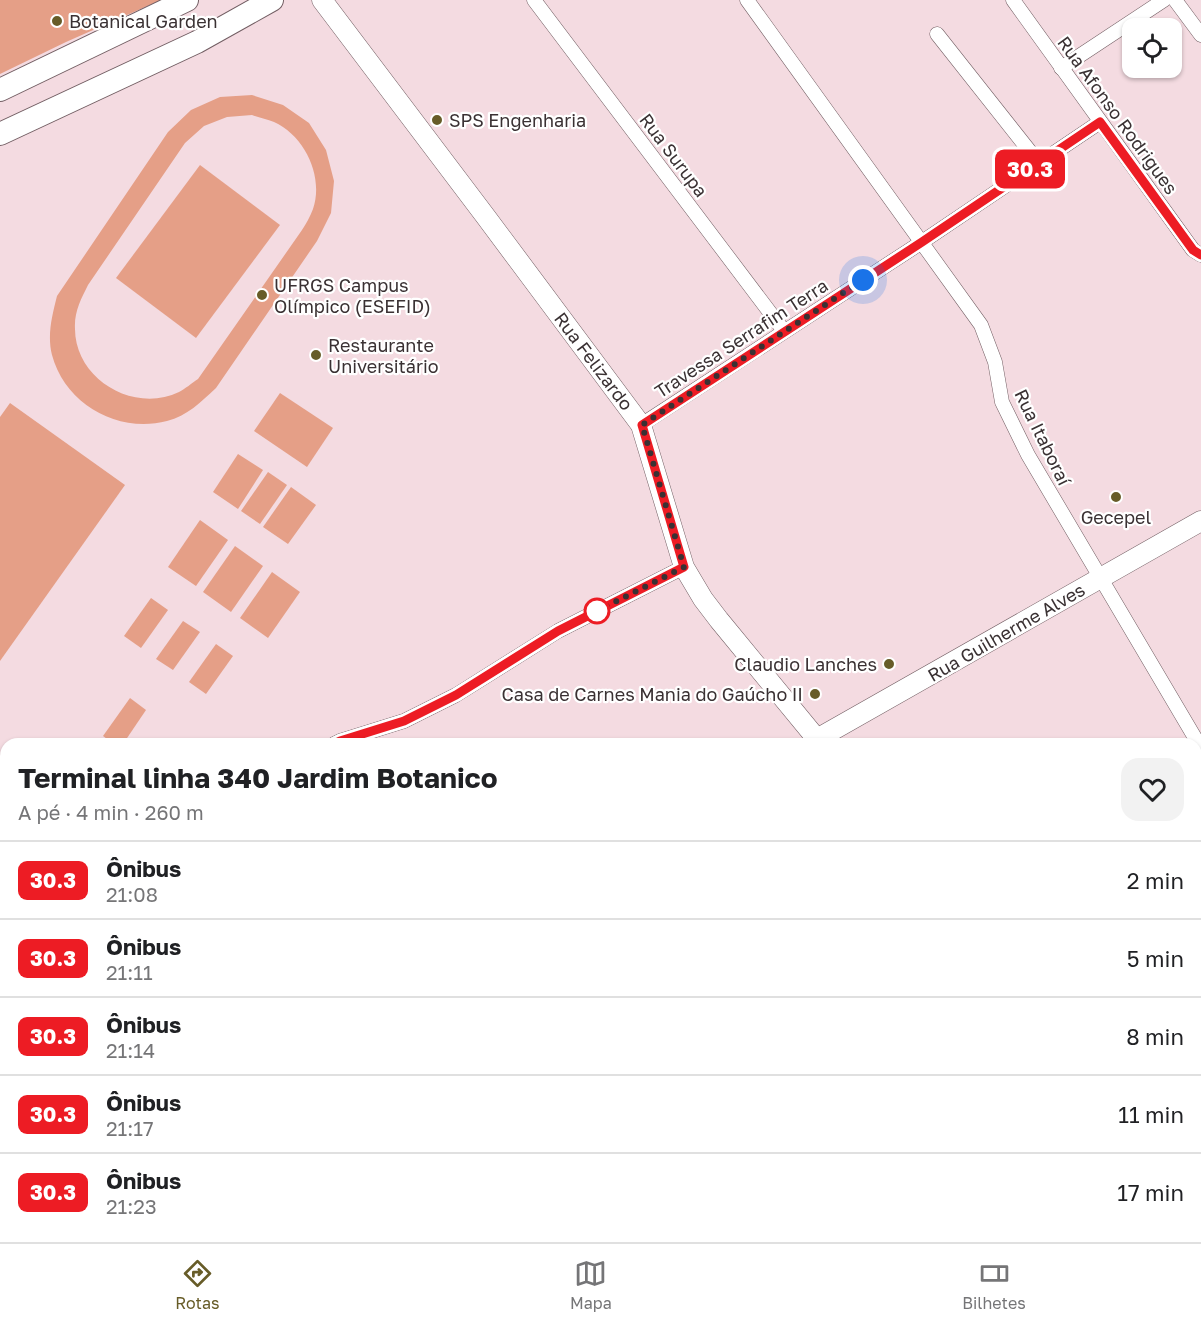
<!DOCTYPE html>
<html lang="pt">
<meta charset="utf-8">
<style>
:root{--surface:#fff;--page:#f2f2f2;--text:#202124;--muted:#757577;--line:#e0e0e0;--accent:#675c28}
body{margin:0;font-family:"Golos Text",sans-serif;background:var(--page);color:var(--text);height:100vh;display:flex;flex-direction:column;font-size:22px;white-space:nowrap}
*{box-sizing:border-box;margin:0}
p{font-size:20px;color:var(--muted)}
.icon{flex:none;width:33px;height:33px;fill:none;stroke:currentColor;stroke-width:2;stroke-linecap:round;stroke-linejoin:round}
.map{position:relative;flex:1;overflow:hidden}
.details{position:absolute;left:0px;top:738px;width:1202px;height:504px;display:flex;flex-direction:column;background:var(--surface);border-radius:18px 18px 0 0;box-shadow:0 2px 4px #0004}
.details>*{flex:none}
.badge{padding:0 12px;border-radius:9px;font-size:21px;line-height:39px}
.buttons{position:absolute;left:1122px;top:18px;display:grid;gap:12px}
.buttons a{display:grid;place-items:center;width:60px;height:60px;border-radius:12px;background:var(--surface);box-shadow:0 2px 4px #0004;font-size:30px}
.you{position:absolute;width:30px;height:30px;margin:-15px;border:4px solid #fff;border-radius:50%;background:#1a73e8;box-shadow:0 0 0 9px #1a73e833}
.map>.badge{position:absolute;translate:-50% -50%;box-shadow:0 0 0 3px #fff}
.round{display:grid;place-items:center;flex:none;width:63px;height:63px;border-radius:18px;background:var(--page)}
.head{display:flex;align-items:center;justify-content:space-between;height:102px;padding:0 18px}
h1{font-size:28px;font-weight:700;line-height:45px}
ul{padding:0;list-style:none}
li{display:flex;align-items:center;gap:18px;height:78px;padding:0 18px;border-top:2px solid var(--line)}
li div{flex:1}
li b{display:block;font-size:22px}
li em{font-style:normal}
li .badge{min-width:66px;font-weight:700;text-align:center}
.tabs{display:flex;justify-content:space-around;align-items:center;height:84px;border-top:2px solid var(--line);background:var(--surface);font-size:16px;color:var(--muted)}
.tabs a{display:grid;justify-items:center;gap:3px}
.tabs .on{color:var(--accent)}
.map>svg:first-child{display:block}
.green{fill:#e59f87;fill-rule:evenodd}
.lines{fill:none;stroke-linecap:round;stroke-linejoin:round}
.minor-casing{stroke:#725e63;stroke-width:15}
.tertiary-casing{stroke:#725e63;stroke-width:20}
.secondary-casing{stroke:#725e63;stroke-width:21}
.primary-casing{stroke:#725e63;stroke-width:24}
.minor{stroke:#fff;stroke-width:14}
.tertiary{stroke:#fff;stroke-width:18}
.secondary{stroke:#fff;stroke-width:20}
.primary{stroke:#fff;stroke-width:22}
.line-casing{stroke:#fff;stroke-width:14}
.line{stroke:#ed1c24;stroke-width:9}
.walk{stroke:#3a3133;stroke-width:6;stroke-dasharray:0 10.8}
.poi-dot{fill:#675c28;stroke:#fff;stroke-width:2}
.stop-dot{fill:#fff;stroke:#ed1c24;stroke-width:3}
.labels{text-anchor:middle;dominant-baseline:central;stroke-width:4.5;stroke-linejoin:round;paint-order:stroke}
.poi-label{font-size:18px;fill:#3a3133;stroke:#fff;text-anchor:start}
.street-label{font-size:18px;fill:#3a3133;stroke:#fff}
</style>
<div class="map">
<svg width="1201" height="1242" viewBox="0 0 1201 1242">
<rect width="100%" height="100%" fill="#f4dbe1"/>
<!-- green -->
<g class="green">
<polygon points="0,0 161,0 66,42 0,74"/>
<path d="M252,95l31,10 26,18 17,27 8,31 -3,32 -14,28 -101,147c-15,14 -29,28 -49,33 -49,13 -102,-17 -115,-66 -5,-20 0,-39 5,-59l111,-164 23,-22 29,-13zM252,115c7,3 15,4 22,7 31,14 50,55 39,87 -3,8 -7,15 -11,21l-104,149c-6,4 -13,10 -19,13 -45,22 -104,-13 -104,-63 -1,-17 6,-30 13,-44l97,-142 19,-17 23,-9z"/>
<polygon points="200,165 280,225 196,338 116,278"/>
<polygon points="280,393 333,428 307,467 254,431"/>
<polygon points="10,403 125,485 0,661 0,417"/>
<polygon points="238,454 263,470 238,509 213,492"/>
<polygon points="268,472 287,485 260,524 241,511"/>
<polygon points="291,487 316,505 288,544 263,527"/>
<polygon points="200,520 228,540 196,586 168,567"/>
<polygon points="235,546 263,566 231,612 203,592"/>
<polygon points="272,572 300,592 268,638 240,618"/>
<polygon points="151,598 168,610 141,648 124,636"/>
<polygon points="183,621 200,632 173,670 156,659"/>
<polygon points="216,644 233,656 206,694 189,682"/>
<polygon points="130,698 146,710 123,744 114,744 103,736"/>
<polygon points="0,1203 6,1208 6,1236 26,1236 22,1242 0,1242"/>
</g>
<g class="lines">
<!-- minor casing -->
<g class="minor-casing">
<g id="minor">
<polyline points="534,0 784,331"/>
<polyline points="747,0 981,325 995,362 1002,402 1028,455 1201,748"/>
<polyline points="1013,0 1193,250 1201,255"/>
<polyline points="1175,0 1201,35"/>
<polyline points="937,34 1039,163"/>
<polyline points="1061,68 1164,0"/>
<polyline points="641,425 922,242 1100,122"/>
<polyline points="334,744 340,741 404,721 456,695 558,631 684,567"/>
<polyline points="0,799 6,804"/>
<polyline points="1196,1004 1201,1001"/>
<polyline points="742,1236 747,1242"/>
<polyline points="1180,1236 1185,1242"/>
<polyline points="887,1242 894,1236"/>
</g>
</g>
<!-- tertiary casing -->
<g class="tertiary-casing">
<g id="tertiary">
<polyline points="0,1183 6,1189"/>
<polyline points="296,1236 301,1242"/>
<polyline points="38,1242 42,1236"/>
<polyline points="564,1242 571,1236"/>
</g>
</g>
<!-- secondary casing -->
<g class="secondary-casing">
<g id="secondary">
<polyline points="322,0 486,217 641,425 684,567 703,599 719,620 821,744"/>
<polyline points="817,739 1201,521"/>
<polyline points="1196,763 1201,760"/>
</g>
</g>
<!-- primary casing -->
<g class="primary-casing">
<g id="primary">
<polyline points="0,90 187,0"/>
<polyline points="0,134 197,42 272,0"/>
</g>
</g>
<!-- minor -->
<use href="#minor" class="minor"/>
<!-- tertiary -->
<use href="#tertiary" class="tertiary"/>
<!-- secondary -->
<use href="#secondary" class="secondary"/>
<!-- primary -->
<use href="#primary" class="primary"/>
</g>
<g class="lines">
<!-- line casing -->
<g class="line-casing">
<polyline id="line" points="334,744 340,741 404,721 456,695 558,631 684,567 642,425 922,242 1100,122 1193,250 1201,255"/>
</g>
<!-- line -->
<use href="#line" class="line"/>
<!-- walk -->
<polyline class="walk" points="597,611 684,567 642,425 863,280"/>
</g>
<!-- markers -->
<g class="poi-dot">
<circle cx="57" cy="21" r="6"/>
<circle cx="437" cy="120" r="6"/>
<circle cx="262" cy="295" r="6"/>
<circle cx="316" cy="355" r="6"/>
<circle cx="1116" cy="497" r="6"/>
<circle cx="889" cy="664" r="6"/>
<circle cx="815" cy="694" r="6"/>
</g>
<circle class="stop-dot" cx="597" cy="611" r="12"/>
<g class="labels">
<!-- poi labels -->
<g class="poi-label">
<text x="69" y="21">Botanical Garden</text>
<text x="449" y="120">SPS Engenharia</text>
<text x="274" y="285">UFRGS Campus<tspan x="274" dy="21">Olímpico (ESEFID)</tspan></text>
<text x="328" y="345">Restaurante<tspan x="328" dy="21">Universitário</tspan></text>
<text x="1116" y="517" text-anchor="middle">Gecepel</text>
<text x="877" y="664" text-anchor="end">Claudio Lanches</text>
<text x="803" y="694" text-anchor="end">Casa de Carnes Mania do Gaúcho II</text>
</g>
<!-- street labels -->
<g class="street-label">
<text transform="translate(1118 115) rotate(54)">Rua Afonso Rodrigues</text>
<text transform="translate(674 155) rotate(53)">Rua Surupa</text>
<text transform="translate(741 338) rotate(-33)">Travessa Serrafim Terra</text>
<text transform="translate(594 361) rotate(53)">Rua Felizardo</text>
<text transform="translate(1043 437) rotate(64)">Rua Itaboraí</text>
<text transform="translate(1006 632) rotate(-30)">Rua Guilherme Alves</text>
</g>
</g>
</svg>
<div class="buttons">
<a><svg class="icon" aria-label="locate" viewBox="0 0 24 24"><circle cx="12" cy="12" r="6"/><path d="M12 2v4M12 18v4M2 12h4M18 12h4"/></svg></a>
</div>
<div class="you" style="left:863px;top:280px"></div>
<b class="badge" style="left:1030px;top:169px;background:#ed1c24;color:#fff">30.3</b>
<section class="details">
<div class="head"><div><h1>Terminal linha 340 Jardim Botanico</h1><p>A pé · 4 min · 260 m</p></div><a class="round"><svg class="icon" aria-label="heart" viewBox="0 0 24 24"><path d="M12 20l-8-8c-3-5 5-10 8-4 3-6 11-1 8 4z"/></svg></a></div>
<ul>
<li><span class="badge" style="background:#ed1c24;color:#fff">30.3</span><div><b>Ônibus</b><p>21:08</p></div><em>2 min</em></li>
<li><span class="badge" style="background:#ed1c24;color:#fff">30.3</span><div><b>Ônibus</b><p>21:11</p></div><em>5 min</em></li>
<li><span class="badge" style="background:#ed1c24;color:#fff">30.3</span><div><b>Ônibus</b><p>21:14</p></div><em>8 min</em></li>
<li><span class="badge" style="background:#ed1c24;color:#fff">30.3</span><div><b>Ônibus</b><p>21:17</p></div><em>11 min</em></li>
<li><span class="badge" style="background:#ed1c24;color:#fff">30.3</span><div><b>Ônibus</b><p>21:23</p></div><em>17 min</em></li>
</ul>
</section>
</div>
<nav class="tabs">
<a class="on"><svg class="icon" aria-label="directions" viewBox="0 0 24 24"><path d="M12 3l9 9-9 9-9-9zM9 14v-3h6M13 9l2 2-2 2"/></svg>Rotas</a>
<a><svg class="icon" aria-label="map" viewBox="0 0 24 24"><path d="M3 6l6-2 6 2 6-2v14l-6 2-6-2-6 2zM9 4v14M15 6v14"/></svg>Mapa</a>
<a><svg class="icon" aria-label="tickets" viewBox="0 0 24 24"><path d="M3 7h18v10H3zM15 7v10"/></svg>Bilhetes</a>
</nav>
